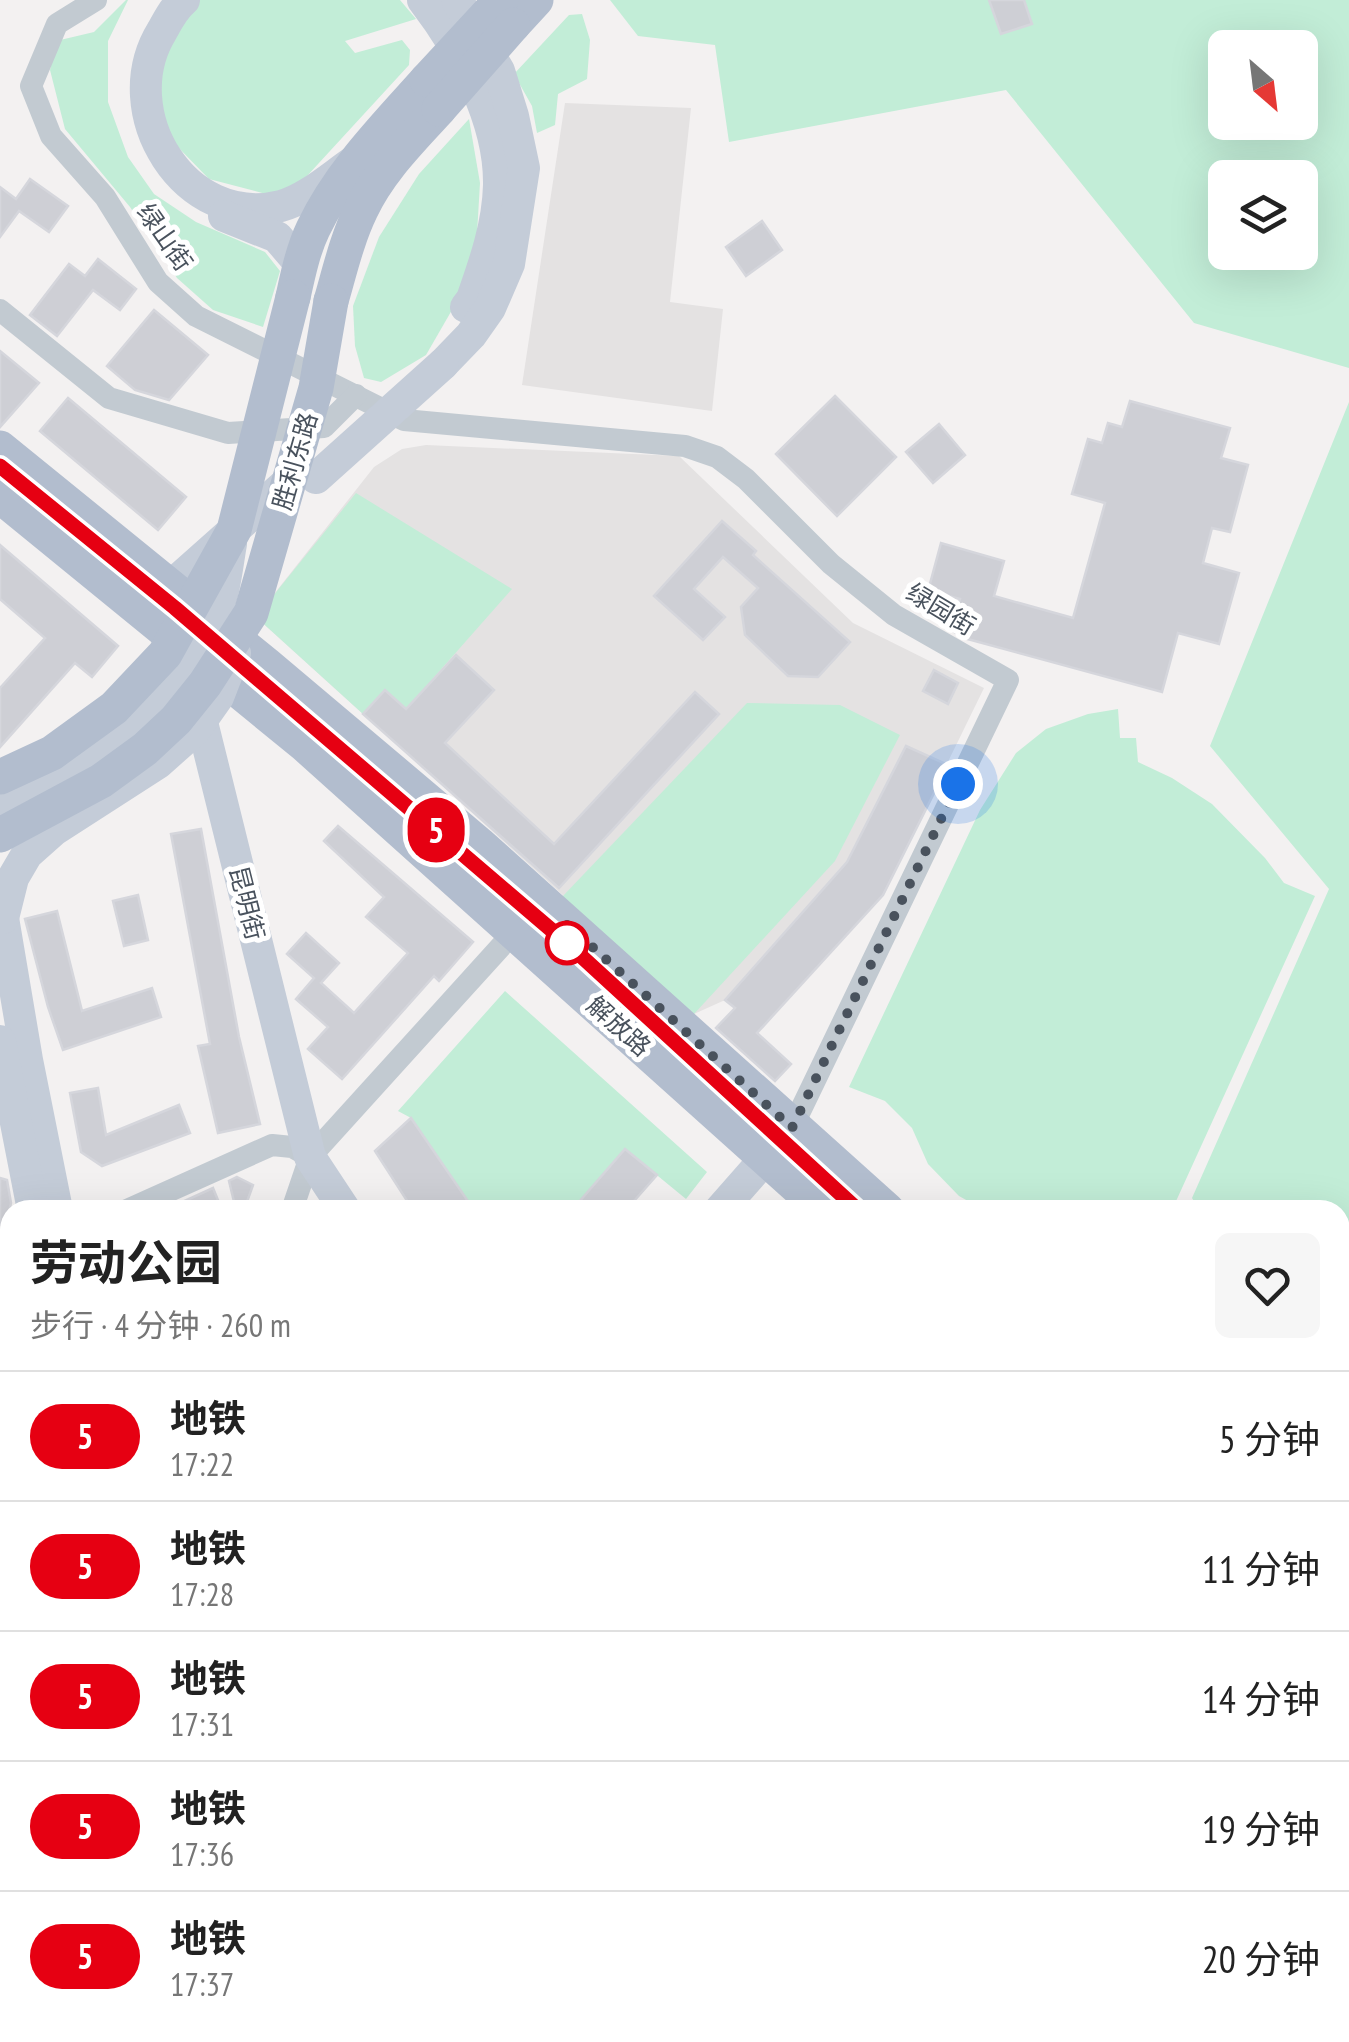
<!DOCTYPE html>
<html lang="zh">
<meta charset="utf-8">
<style>
:root{--surface:#fff;--page:#f6f6f6;--text:#222;--muted:#767676;--line:#e0e0e0}
body{margin:0;font-family:"PT Sans Narrow","Noto Sans SC",sans-serif;background:var(--page);color:var(--text);height:100vh;display:flex;flex-direction:column;font-size:38px;white-space:nowrap}
*{box-sizing:border-box;margin:0}
p{font-size:32px;color:var(--muted)}
.icon{flex:none;width:55px;height:55px;fill:none;stroke:currentColor;stroke-width:2;stroke-linecap:round;stroke-linejoin:round}
.map{position:relative;flex:1;overflow:hidden}
.sheet{position:absolute;left:0px;top:1200px;width:1350px;height:842px;display:flex;flex-direction:column;background:var(--surface);border-radius:30px 30px 0 0;box-shadow:0 10px 40px #0002}
.sheet>*{flex:none}
.badge{padding:0 20px;border-radius:32px;font-size:35px;line-height:65px}
.needle{width:65px;rotate:152deg}
.controls{position:absolute;left:1208px;top:30px;display:grid;gap:20px}
.controls a{display:grid;place-items:center;width:110px;height:110px;border-radius:15px;background:var(--surface);box-shadow:0 10px 40px #0002;font-size:50px}
.you{position:absolute;width:50px;height:50px;margin:-25px;border:8px solid #fff;border-radius:50%;background:#1a73e8;box-shadow:0 0 0 15px #1a73e833}
.map>.badge{position:absolute;translate:-50% -50%;box-shadow:0 0 0 5px #fff}
.round{display:grid;place-items:center;flex:none;width:105px;height:105px;border-radius:15px;background:var(--page)}
.summary{display:flex;align-items:center;justify-content:space-between;height:170px;padding:0 30px}
h1{font-size:48px;font-weight:700;line-height:75px}
ul{padding:0;list-style:none}
li{display:flex;align-items:center;gap:30px;height:130px;padding:0 30px;border-top:2px solid var(--line)}
li div{flex:1}
li b{display:block;font-size:38px}
li em{font-style:normal}
li .badge{min-width:110px;font-weight:700;text-align:center}
.map>svg:first-child{display:block}
.education{fill:#e4e2e2}
.green{fill:#c2edd7;fill-rule:evenodd}
.building{fill:#cecfd5;stroke:#d5d6dc;stroke-width:2.5}
.lines{fill:none;stroke-linecap:round;stroke-linejoin:round}
.street{stroke:#c2cad1;stroke-width:22}
.secondary{stroke:#c4ccd8;stroke-width:32}
.primary{stroke:#b2bdce;stroke-width:35}
.secondary-bridge{stroke:#c4ccd8;stroke-width:32}
.primary-bridge{stroke:#b2bdce;stroke-width:35}
.line-casing{stroke:#fff;stroke-width:22}
.line{stroke:#e60012;stroke-width:15}
.walk{stroke:#49525d;stroke-width:10;stroke-dasharray:0 18}
.stop-dot{fill:#fff;stroke:#e60012;stroke-width:5}
.labels{text-anchor:middle;dominant-baseline:central;stroke-width:10;stroke-linejoin:round;paint-order:stroke}
.street-label{font-size:25px;fill:#49525d;stroke:#fff}
</style>
<div class="map">
<svg width="1349" height="2042" viewBox="0 0 1349 2042">
<rect width="100%" height="100%" fill="#f3f1f1"/>
<!-- education -->
<g class="education">
<polygon points="565,103 691,108 670,302 723,309 712,411 522,385"/>
<polygon points="426,445 679,456 853,623 984,688 883,895 760,1029 725,1000 694,1014 256,617 374,467 402,449"/>
</g>
<!-- green -->
<g class="green">
<polygon points="126,0 128,0 108,41 108,102 128,157 154,194 196,222 265,252 280,271 263,327 213,310 177,278 130,207 65,129 50,70 56,41 94,32"/>
<polygon points="198,0 400,0 416,19 345,41 355,53 402,40 410,50 409,65 296,188 266,194 209,179 173,142 155,94 167,45"/>
<path d="M610,0h739v368l-155,-45 -188,-233 -277,52 -14,-97 -77,-9zM1225,48h75v74h-75zM1225,178h75v74h-75z"/>
<polygon points="582,14 590,40 587,79 558,94 555,125 537,133 532,106 514,74 569,15"/>
<polygon points="469,119 480,183 477,234 456,303 426,355 381,382 364,378 355,346 353,306 379,237 419,174"/>
<polygon points="1349,402 1349,1557 1340,1550 1340,1210 1199,1210 1192,1198 1329,889 1210,746"/>
<polygon points="356,493 512,589 406,709 363,714 256,617"/>
<polygon points="747,703 840,705 900,735 835,861 694,1014 562,897"/>
<polygon points="1118,709 1120,738 1136,738 1138,762 1172,778 1212,804 1265,858 1284,883 1315,896 1172,1210 984,1210 959,1196 928,1164 912,1128 885,1101 849,1087 980,810 1016,753 1046,729 1088,714"/>
<polygon points="505,991 707,1172 686,1199 625,1149 572,1210 474,1210 411,1118 398,1111"/>
<polygon points="0,1494 10,1497 9,1763 0,1760"/>
</g>
<!-- building -->
<g class="building">
<polygon points="989,0 1024,0 1032,24 1001,34"/>
<polygon points="30,179 68,206 49,232 19,211 0,237 0,187 16,199"/>
<polygon points="762,221 782,250 746,276 726,247"/>
<polygon points="98,259 136,289 120,310 93,290 57,336 30,315 69,264 85,276"/>
<polygon points="154,310 208,355 169,400 135,390 107,366"/>
<polygon points="0,351 39,383 0,427"/>
<polygon points="835,396 896,457 837,516 776,454"/>
<polygon points="68,398 186,497 158,530 40,431"/>
<polygon points="1130,401 1230,428 1221,458 1248,465 1230,532 1212,528 1203,563 1239,573 1219,644 1178,633 1162,692 964,638 951,630 960,599 928,591 941,543 1004,561 994,596 1073,618 1105,503 1072,494 1088,439 1102,443 1108,423 1122,427"/>
<polygon points="939,424 965,455 933,483 906,452"/>
<polygon points="722,521 756,551 753,555 850,642 818,677 788,676 745,635 741,607 758,588 723,557 694,589 725,617 703,640 654,596"/>
<polygon points="0,545 118,646 92,677 75,663 0,747 0,688 45,638 0,599"/>
<polygon points="456,655 494,690 445,743 554,844 695,692 719,714 559,888 363,714 385,690 406,709"/>
<polygon points="934,670 958,683 948,704 923,691"/>
<polygon points="906,746 948,765 883,895 757,1033 791,1064 775,1081 716,1028 735,1008 725,1000 847,862"/>
<polygon points="338,826 473,942 439,981 434,976 342,1079 308,1049 328,1027 296,999 314,978 287,954 306,933 339,963 321,983 354,1013 408,953 366,917 384,897 324,841"/>
<polygon points="201,829 239,1037 260,1124 218,1133 198,1046 210,1044 171,834"/>
<polygon points="138,895 148,940 124,946 113,901"/>
<polygon points="57,911 82,1011 152,988 161,1017 63,1050 48,1007 25,919"/>
<polygon points="98,1088 106,1135 179,1105 190,1133 102,1166 81,1152 70,1093"/>
<polygon points="411,1118 474,1210 413,1210 375,1151"/>
<polygon points="625,1149 657,1175 626,1210 572,1210"/>
<polygon points="237,1177 253,1185 244,1210 236,1210 229,1181"/>
<polygon points="0,1178 7,1180 11,1203 6,1226 0,1225"/>
<polygon points="213,1188 222,1210 176,1210 178,1204"/>
</g>
<g class="lines">
<!-- street -->
<g class="street">
<polyline points="96,0 57,24 31,86 51,136 105,197 158,282 196,316 404,420 685,446 717,457 746,479 831,564 894,615 1008,680 792,1128"/>
<polyline points="0,310 109,398 228,433 324,427 356,395"/>
<polyline points="127,1210 272,1145 292,1147 310,1157"/>
<polyline points="292,1210 310,1157 515,931 545,905"/>
<polyline points="0,1867 10,1870"/>
<polyline points="818,2032 828,2042"/>
<polyline points="588,2042 592,2032"/>
<polyline points="1345,2042 1349,2038"/>
</g>
<!-- secondary -->
<g class="secondary">
<path d="M184,0c-10,8 -16,20 -22,31 -50,81 23,199 119,175 26,-7 50,-29 72,-44"/>
<path d="M423,0c39,51 77,120 76,185 -1,40 -14,77 -27,114l-6,8"/>
<polyline points="224,216 277,237 301,265"/>
<polyline points="443,364 471,335 490,308 509,264 524,168 513,116 499,71 457,0"/>
<polyline points="176,611 171,586 298,473"/>
<polyline points="196,698 310,1157 345,1210"/>
<polyline points="3,918 27,1060 57,1210"/>
<polyline points="0,1041 33,1210"/>
<polyline points="720,1210 792,1128"/>
<polyline points="0,1355 10,1337"/>
<polyline points="0,1394 10,1378"/>
<polyline points="1340,1637 1349,1644"/>
<polyline points="425,2032 450,2042"/>
<polyline points="1035,2032 1045,2042"/>
<polyline points="295,2042 298,2032"/>
<polyline points="885,2042 894,2032"/>
</g>
<!-- primary -->
<g class="primary">
<polyline points="513,25 536,0"/>
<path d="M293,297c5,-23 10,-47 20,-68 27,-57 73,-103 114,-149"/>
<path d="M331,301c9,-31 16,-62 30,-91 18,-39 50,-70 78,-101"/>
<polyline points="0,448 267,665 479,844 887,1210"/>
<polyline points="0,496 305,745 823,1210"/>
<polyline points="1340,1605 1349,1613"/>
<polyline points="1340,1666 1349,1675"/>
</g>
<!-- secondary-bridge -->
<g class="secondary-bridge">
<polyline points="316,478 443,364"/>
<path d="M0,816l10,-12c84,-53 163,-96 206,-192 9,-20 11,-46 15,-68"/>
<polyline points="3,918 13,878 27,854 54,830 158,763 194,731 218,697 235,653"/>
</g>
<!-- primary-bridge -->
<g class="primary-bridge">
<polyline points="427,80 501,0"/>
<polyline points="439,109 513,25"/>
<polyline points="0,777 52,753 114,708 165,654 234,530 293,297"/>
<polyline points="0,835 101,781 145,749 176,720 205,684 251,613 316,388 331,301"/>
</g>
</g>
<g class="lines">
<!-- line casing -->
<g class="line-casing">
<polyline id="line" points="0,466 175,608 569,945 858,1210"/>
</g>
<!-- line -->
<use href="#line" class="line"/>
<!-- walk -->
<polyline class="walk" points="567,943 567,924 792,1128 958,784"/>
</g>
<!-- markers -->
<circle class="stop-dot" cx="567" cy="943" r="20"/>
<g class="labels">
<!-- street labels -->
<g class="street-label">
<text transform="translate(165 237) rotate(55)">绿山街</text>
<text transform="translate(295 461) rotate(-74)">胜利东路</text>
<text transform="translate(941 609) rotate(31)">绿园街</text>
<text transform="translate(247 903) rotate(76)">昆明街</text>
<text transform="translate(619 1026) rotate(42)">解放路</text>
</g>
</g>
</svg>
<div class="controls">
<a><svg class="needle" viewBox="-14 -14 28 28"><path d="M0-13l5 13h-10z" fill="#e53935"/><path d="M0 13l5-13h-10z" fill="#767676"/></svg></a>
<a><svg class="icon" aria-label="layers" viewBox="0 0 24 24"><path d="M12 4l9 5-9 5-9-5zM3 14l9 5 9-5"/></svg></a>
</div>
<div class="you" style="left:958px;top:784px"></div>
<b class="badge" style="left:436px;top:830px;background:#e60012;color:#fff">5</b>
<section class="sheet">
<div class="summary"><div><h1>劳动公园</h1><p>步行 · 4 分钟 · 260 m</p></div><a class="round"><svg class="icon" aria-label="heart" viewBox="0 0 24 24"><path d="M12 20l-8-8c-3-5 5-10 8-4 3-6 11-1 8 4z"/></svg></a></div>
<ul>
<li><span class="badge" style="background:#e60012;color:#fff">5</span><div><b>地铁</b><p>17:22</p></div><em>5 分钟</em></li>
<li><span class="badge" style="background:#e60012;color:#fff">5</span><div><b>地铁</b><p>17:28</p></div><em>11 分钟</em></li>
<li><span class="badge" style="background:#e60012;color:#fff">5</span><div><b>地铁</b><p>17:31</p></div><em>14 分钟</em></li>
<li><span class="badge" style="background:#e60012;color:#fff">5</span><div><b>地铁</b><p>17:36</p></div><em>19 分钟</em></li>
<li><span class="badge" style="background:#e60012;color:#fff">5</span><div><b>地铁</b><p>17:37</p></div><em>20 分钟</em></li>
</ul>
</section>
</div>
